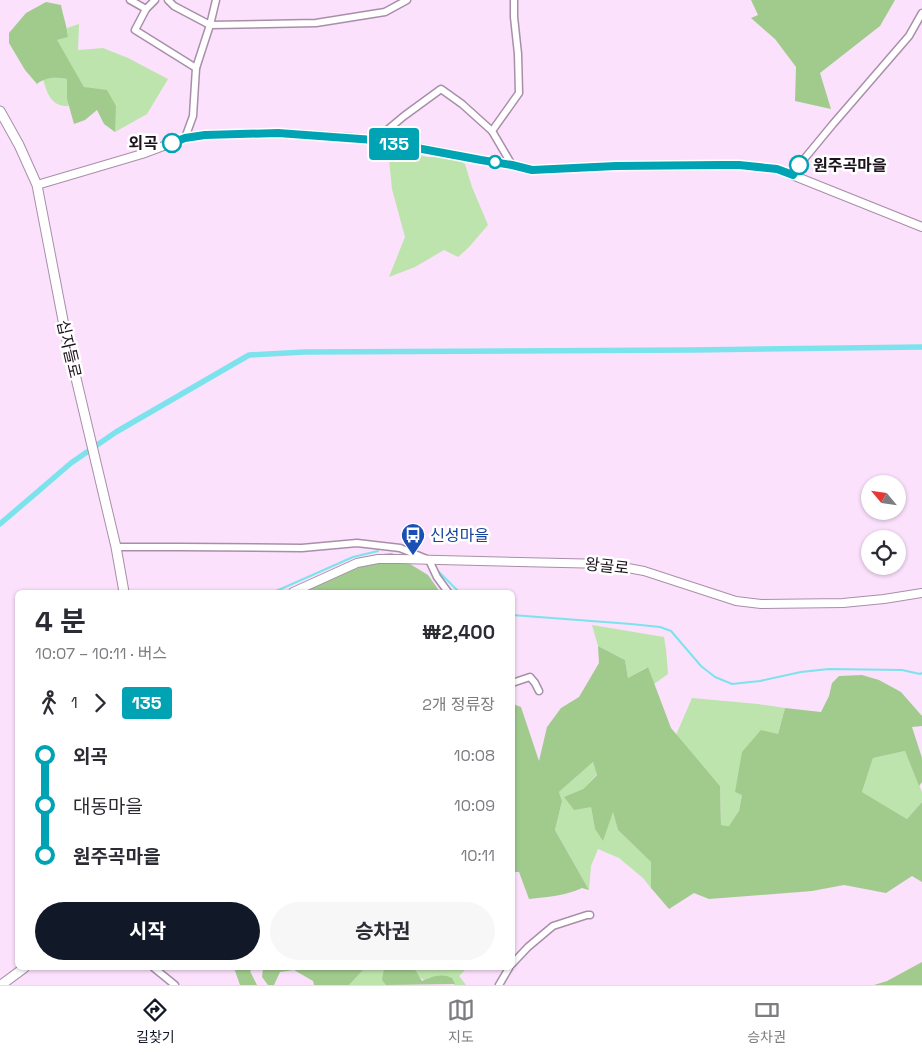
<!DOCTYPE html>
<html lang="ko">
<meta charset="utf-8">
<style>
:root{--surface:#fff;--page:#f7f7f7;--text:#2b2b33;--muted:#7c7c81;--line:#e1e1e2;--accent:#111827}
body{margin:0;font-family:"Space Grotesk","Noto Sans KR",sans-serif;background:var(--page);color:var(--text);height:100vh;display:flex;flex-direction:column;font-size:19px;white-space:nowrap}
*{box-sizing:border-box;margin:0}
p{font-size:16px;color:var(--muted)}
.icon{flex:none;width:28px;height:28px;fill:none;stroke:currentColor;stroke-width:2;stroke-linecap:round;stroke-linejoin:round}
.map{position:relative;flex:1;overflow:hidden}
.sheet{position:absolute;left:15px;top:590px;width:500px;height:380px;display:flex;flex-direction:column;background:var(--surface);border-radius:8px;box-shadow:0 1px 4px #0004}
.sheet>*{flex:none}
.badge{padding:0 10px;border-radius:4px;font-size:18px;line-height:32px}
.needle{width:32px;rotate:299deg}
.tools{position:absolute;left:861px;top:475px;display:grid;gap:10px}
.tools a{display:grid;place-items:center;width:45px;height:45px;border-radius:50%;background:var(--surface);box-shadow:0 1px 4px #0004;font-size:25px}
.map>.badge{position:absolute;translate:-50% -50%;box-shadow:0 0 0 2px #fff}
.legs{display:flex;align-items:center;gap:8px;height:55px;padding:0 20px;font-size:16px}
.legs p{margin-inline-start:auto}
.head{display:flex;align-items:center;justify-content:space-between;height:85px;padding:0 20px}
h1{font-size:28px;font-weight:700;line-height:38px}
.button{display:flex;gap:10px;margin-top:auto;padding:10px 20px}
.button a{flex:1;height:58px;border-radius:30px;background:var(--accent);color:#fff;font-size:20px;font-weight:700;line-height:58px;text-align:center}
.button a+a{background:var(--page);color:var(--text)}
ul{padding:0 20px;list-style:none}
li{display:flex;align-items:center;gap:18px;height:50px;font-size:19px}
li i{display:grid;place-items:center;width:8px;height:100%;margin:0 6px;background:currentColor}
li i::after{content:'';width:12px;height:12px;margin:-6px;border:4px solid;border-radius:50%;background:var(--surface)}
li p{margin-inline-start:auto}
li:first-child i{background:linear-gradient(#0000 50%,currentColor 0)}
li:last-child i{background:linear-gradient(currentColor 50%,#0000 0)}
.dock{display:flex;justify-content:space-around;align-items:center;height:70px;border-top:1px solid var(--line);background:var(--surface);font-size:14px;color:var(--muted)}
.dock a{display:grid;justify-items:center;gap:2px}
.dock .current{color:var(--accent)}
.map>svg:first-child{display:block}
.green{fill:#bde4ac}
.forest{fill:#a0cb8d}
.lines{fill:none;stroke-linecap:round;stroke-linejoin:round}
.stream{stroke:#7ce3ec;stroke-width:2}
.canal{stroke:#7ce3ec;stroke-width:5.5}
.minor-casing{stroke:#a88fa9;stroke-width:9}
.tertiary-casing{stroke:#a88fa9;stroke-width:10}
.secondary-casing{stroke:#a88fa9;stroke-width:11}
.minor{stroke:#fff;stroke-width:6}
.tertiary{stroke:#fff;stroke-width:8}
.secondary{stroke:#fff;stroke-width:9}
.line-1-casing{stroke:#fff;stroke-width:11}
.line-1{stroke:#00a3b4;stroke-width:8}
.stop-1-dot{fill:#fff;stroke:#00a3b4;stroke-width:2.5}
.labels{text-anchor:middle;dominant-baseline:central;stroke-width:5;stroke-linejoin:round;paint-order:stroke}
.stop-label{font-size:16px;font-weight:bold;fill:#1c131d;stroke:#fff;text-anchor:end}
.street-label{font-size:16px;fill:#1c131d;stroke:#fff}
.transit-label{font-size:16px;fill:#164399;stroke:#fff;text-anchor:start}
</style>
<div class="map">
<svg width="922" height="985" viewBox="0 0 922 985">
<rect width="100%" height="100%" fill="#fbe1fc"/>
<!-- green -->
<g class="green">
<polygon points="79,24 78,50 103,48 128,58 168,79 147,114 115,132 115,123 84,87 56,40 68,37 67,28"/>
<path d="M58,77l9,2v20l2,7c-18,1 -22,-13 -26,-27z"/>
<polygon points="388,150 428,157 452,157 465,164 472,187 488,225 469,247 458,257 444,250 415,267 389,277 405,237 392,189"/>
<polygon points="592,625 664,637 666,649 668,674 654,684 647,667 628,678 625,660 598,646"/>
<polygon points="692,698 758,704 785,708 778,734 742,795 739,811 730,826 721,825 720,786 676,735"/>
<polygon points="905,751 922,792 922,802 907,819 862,792 873,758"/>
<polygon points="593,762 597,774 583,789 565,797 591,807 595,829 603,840 613,811 618,830 651,862 651,888 643,878 619,858 598,849 591,866 589,890 555,830 562,801 559,792"/>
<polygon points="365,968 384,968 383,978 386,985 349,985"/>
<polygon points="414,968 462,968 465,970 459,976 466,985 454,985 454,984 430,977 424,980 418,976"/>
</g>
<!-- forest -->
<g class="forest">
<polygon points="751,0 895,0 880,26 820,73 831,109 795,101 796,67 775,39 751,18 758,15"/>
<path d="M46,2l15,3c2,11 6,21 7,32l-11,3 27,47 23,3 9,16 -1,26 -11,-8 -7,-14 -12,10 -11,4 -7,-25v-20c-11,-2 -21,-2 -30,5l-12,-14 -16,-27v-10l17,-20z"/>
<path d="M392,553l36,22 12,17h-133l2,-12c25,-11 55,-25 83,-27z"/>
<path d="M598,646l27,14 3,18 20,-11 23,61 49,58 1,39 8,1 10,-15 3,-16 -7,-3 7,-40 19,-22 17,4 7,-26 36,4 8,-16 3,-13 7,-7 23,-1 17,5 22,12 21,24v10l-10,1 10,31v24l-3,4 -14,-35 -32,7 -11,34 45,27 15,-17v80l-10,-6 -26,17 -42,-8 -32,6 -103,8 -15,-6 -25,16 -18,-21v-26l-33,-32 -5,-18 -10,29 -8,-12 -4,-22 -17,3 -10,-13 19,-8 14,-14 -4,-13 -34,30 3,9 -7,29 34,60 -7,-2c-17,8 -35,9 -53,11l-10,-27h-6v-168l8,3 18,54 8,-34 14,-19 18,-11 20,-34z"/>
<polygon points="922,962 922,985 874,985 887,981"/>
<polygon points="234,968 255,968 250,971 257,985 240,985"/>
<polygon points="263,968 365,968 349,985 314,985 313,981 294,970 280,972 274,985 268,985 262,977"/>
<path d="M384,968h30l8,13c10,-5 20,-8 30,-3l3,6 -69,1 -4,-5z"/>
</g>
<g class="lines">
<!-- stream -->
<g class="stream">
<polyline points="438,571 459,592"/>
<polyline points="274,592 353,557 378,551"/>
<polyline points="512,615 631,624 660,627 671,631 701,666 715,677 732,684 760,681 801,672 829,669 902,670 920,674 922,673"/>
</g>
<!-- canal -->
<polyline class="canal" points="0,524 71,463 116,432 249,355 305,352 693,350 922,347"/>
<!-- minor casing -->
<g class="minor-casing">
<g id="minor">
<polyline points="130,0 146,9 135,30 196,68 193,116 185,138"/>
<polyline points="168,0 174,6 210,25 216,0"/>
<polyline points="146,9 155,0"/>
<polyline points="196,68 210,25 316,23 385,12 407,0"/>
<polyline points="492,131 519,93 518,54 514,17 514,0"/>
<polyline points="374,141 404,116 441,89 462,104 492,131 512,165"/>
<polyline points="793,175 800,164 833,124 909,36 922,13"/>
<polyline points="116,547 180,547 302,548 357,543 400,548 429,560 437,577 448,592"/>
<polyline points="512,683 530,677 535,683 539,691"/>
<polyline points="512,964 528,947 553,926 587,915 590,915"/>
<polyline points="154,968 175,985"/>
<polyline points="499,985 509,968"/>
</g>
</g>
<!-- tertiary casing -->
<g class="tertiary-casing">
<g id="tertiary">
<polyline points="37,185 142,154 185,138 205,135 279,133 354,138 409,146 481,160 512,165 532,170 616,166 719,165 739,165 777,169 922,227"/>
<polyline points="293,592 357,563 378,559 399,559 606,564 644,571 736,601 761,604 843,603 884,599 922,593"/>
</g>
</g>
<!-- secondary casing -->
<g class="secondary-casing">
<g id="secondary">
<polyline points="0,111 19,145 37,185 66,336 116,547 124,592"/>
<polyline points="1,985 24,968"/>
</g>
</g>
<!-- minor -->
<use href="#minor" class="minor"/>
<!-- tertiary -->
<use href="#tertiary" class="tertiary"/>
<!-- secondary -->
<use href="#secondary" class="secondary"/>
</g>
<g class="lines">
<!-- line-1 casing -->
<g class="line-1-casing">
<polyline id="line-1" points="172,143 185,138 205,135 278,133 374,140 481,160 512,165 532,170 616,166 719,165 739,165 777,169 793,175 799,165"/>
</g>
<!-- line-1 -->
<use href="#line-1" class="line-1"/>
</g>
<!-- icons -->
<defs>
<g id="bus-pin" transform="scale(1.25)"><path d="M0 17L-7.5 6A9.5 9.5 0 1 1 7.5 6Z" fill="#1a4fb4" stroke="#fff"/><path d="M-5-6H5V4H4V6H2V4H-2V6H-4V4H-5ZM-3.5-4V0h7V-4ZM-3.5 1.2v1.5H-2V1.2ZM2 1.2v1.5H3.5V1.2Z" fill="#fff"/></g>
</defs>
<g fill-rule="evenodd">
<use href="#bus-pin" x="413" y="535"/>
</g>
<!-- markers -->
<g class="stop-1-dot">
<circle cx="172" cy="143" r="9"/>
<circle cx="495" cy="162" r="6"/>
<circle cx="799" cy="165" r="9"/>
</g>
<g class="labels">
<!-- stop labels -->
<g class="stop-label">
<text x="158" y="143">외곡</text>
<text x="813" y="165" text-anchor="start">원주곡마을</text>
</g>
<!-- street labels -->
<g class="street-label">
<text transform="translate(69 349) rotate(77)">십자들로</text>
<text transform="translate(607 566) rotate(6)">왕골로</text>
</g>
<!-- transit labels -->
<g class="transit-label">
<text x="430" y="535">신성마을</text>
</g>
</g>
</svg>
<div class="tools">
<a><svg class="needle" viewBox="-14 -14 28 28"><path d="M0-13l5 13h-10z" fill="#e53935"/><path d="M0 13l5-13h-10z" fill="#7c7c81"/></svg></a>
<a><svg class="icon" aria-label="locate" viewBox="0 0 24 24"><circle cx="12" cy="12" r="6"/><path d="M12 2v4M12 18v4M2 12h4M18 12h4"/></svg></a>
</div>
<b class="badge" style="left:394px;top:144px;background:#00a3b4;color:#fff">135</b>
<section class="sheet">
<div class="head"><div><h1>4 분</h1><p>10:07 – 10:11 · 버스</p></div><b>₩2,400</b></div>
<div class="legs"><svg class="icon" aria-label="walk" viewBox="0 0 24 24"><circle cx="13" cy="4" r="2"/><path d="M13 8l-2 6 4 7M11 14l-3 7M7 12l3-4h3l4 4"/></svg>1<svg class="icon" aria-label="forward" viewBox="0 0 24 24"><path d="M9 5l7 7-7 7"/></svg><b class="badge" style="background:#00a3b4;color:#fff">135</b><p>2개 정류장</p></div>
<ul>
<li><i style="color:#00a3b4"></i><b>외곡</b><p>10:08</p></li>
<li><i style="color:#00a3b4"></i><span>대동마을</span><p>10:09</p></li>
<li><i style="color:#00a3b4"></i><b>원주곡마을</b><p>10:11</p></li>
</ul>
<div class="button"><a>시작</a><a>승차권</a></div>
</section>
</div>
<nav class="dock">
<a class="current"><svg class="icon" aria-label="directions" viewBox="0 0 24 24"><path d="M12 3l9 9-9 9-9-9zM9 14v-3h6M13 9l2 2-2 2"/></svg>길찾기</a>
<a><svg class="icon" aria-label="map" viewBox="0 0 24 24"><path d="M3 6l6-2 6 2 6-2v14l-6 2-6-2-6 2zM9 4v14M15 6v14"/></svg>지도</a>
<a><svg class="icon" aria-label="tickets" viewBox="0 0 24 24"><path d="M3 7h18v10H3zM15 7v10"/></svg>승차권</a>
</nav>
